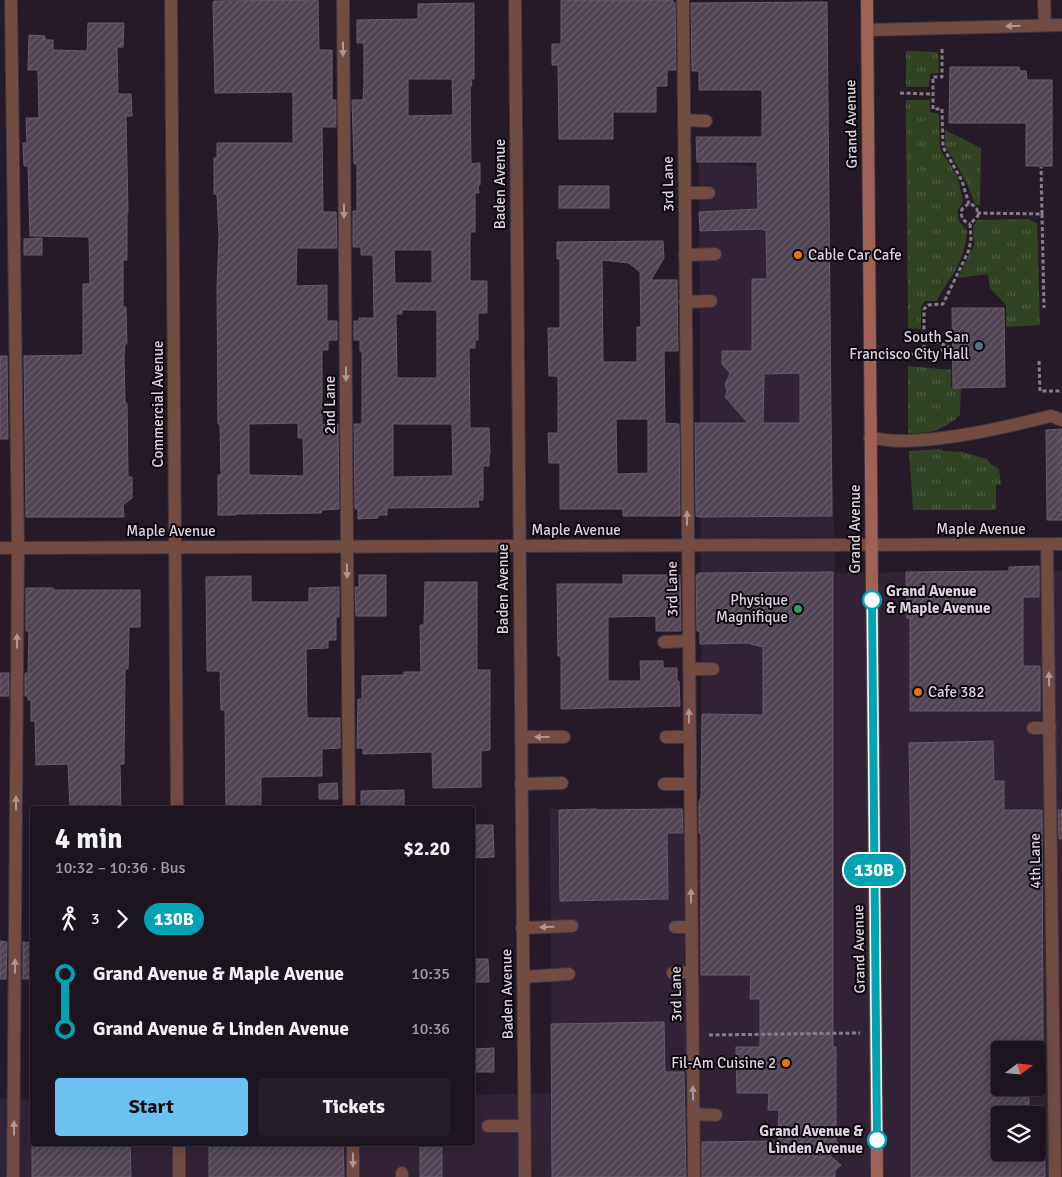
<!DOCTYPE html>
<meta charset="utf-8">
<style>
:root{--surface:#1c141f;--page:#251d28;--text:#f1f3f6;--muted:#a09ea4;--line:#3a333d;--accent:#6cc3f2}
body{margin:0;font-family:Signika,sans-serif;background:var(--page);color:var(--text);height:100vh;display:flex;flex-direction:column;font-size:19px;white-space:nowrap}
*{box-sizing:border-box;margin:0}
p{font-size:16px;color:var(--muted)}
.icon{flex:none;width:28px;height:28px;fill:none;stroke:currentColor;stroke-width:2;stroke-linecap:round;stroke-linejoin:round}
.map{position:relative;flex:1;overflow:hidden}
.details{position:absolute;left:30px;top:806px;width:445px;height:340px;display:flex;flex-direction:column;background:var(--surface);border-radius:5px;box-shadow:0 2px 12px #0003,0 0 0 1px var(--line)}
.details>*{flex:none}
.badge{padding:0 10px;border-radius:16px;font-size:18px;line-height:32px}
.needle{width:32px;rotate:74deg}
.controls{position:absolute;left:991px;top:1041px;display:grid;gap:10px}
.controls a{display:grid;place-items:center;width:55px;height:55px;border-radius:5px;background:var(--surface);box-shadow:0 2px 12px #0003,0 0 0 1px var(--line);font-size:25px}
.map>.badge{position:absolute;translate:-50% -50%;box-shadow:0 0 0 2px #fff}
.legs{display:flex;align-items:center;gap:8px;height:55px;padding:0 25px;font-size:16px}
.legs p{margin-inline-start:auto}
.overview{display:flex;align-items:center;justify-content:space-between;height:85px;padding:0 25px}
h1{font-size:28px;font-weight:700;line-height:38px}
.button{display:flex;gap:10px;margin-top:auto;padding:10px 25px}
.button a{flex:1;height:58px;border-radius:5px;background:var(--accent);color:#111;font-size:20px;font-weight:700;line-height:58px;text-align:center}
.button a+a{background:var(--page);color:var(--text)}
ul{padding:0 25px;list-style:none}
li{display:flex;align-items:center;gap:18px;height:55px;font-size:19px}
li i{display:grid;place-items:center;width:8px;height:100%;margin:0 6px;background:currentColor}
li i::after{content:'';width:12px;height:12px;margin:-6px;border:4px solid;border-radius:50%;background:var(--surface)}
li p{margin-inline-start:auto}
li:first-child i{background:linear-gradient(#0000 50%,currentColor 0)}
li:last-child i{background:linear-gradient(currentColor 50%,#0000 0)}
.map>svg:first-child{display:block}
.built{fill:#322236;fill-rule:evenodd}
.grass{fill:url(#grass-tufts)}
.building{fill:url(#building-hatch);stroke:#685a6b;fill-rule:evenodd}
.lines{fill:none;stroke-linecap:round;stroke-linejoin:round}
.service-casing{stroke:#3f3442;stroke-width:14}
.minor-casing{stroke:#3f3442;stroke-width:14}
.secondary-casing{stroke:#3f3442;stroke-width:14}
.path{stroke:#857b87;stroke-width:3;stroke-dasharray:4 2.5;stroke-linecap:butt}
.service{stroke:#724b42;stroke-width:12}
.minor{stroke:#724b42;stroke-width:12}
.secondary{stroke:#a06255;stroke-width:12}
.oneway{fill:#ac9697}
.line-1-casing{stroke:#fff;stroke-width:11}
.line-1{stroke:#00a3b4;stroke-width:8}
.food-dot{fill:#e8710a;stroke:#0c070d;stroke-width:2}
.service-dot{fill:#5c6f8a;stroke:#0c070d;stroke-width:2}
.stop-1-dot{fill:#fff;stroke:#00a3b4;stroke-width:2.5}
.leisure-dot{fill:#2e9e5b;stroke:#0c070d;stroke-width:2}
.labels{text-anchor:middle;dominant-baseline:central;stroke-width:4;stroke-linejoin:round;paint-order:stroke}
.street-label{font-size:15px;fill:#dbd3dd;stroke:#0c070d}
.poi-label{font-size:15px;fill:#dbd3dd;stroke:#0c070d;text-anchor:end}
.stop-label{font-size:15px;font-weight:bold;fill:#dbd3dd;stroke:#0c070d;text-anchor:start}
</style>
<div class="map">
<svg width="1062" height="1177" viewBox="0 0 1062 1177">
<defs>
<pattern id="grass-tufts" width="24" height="20" patternUnits="userSpaceOnUse" patternTransform="scale(1.25)"><rect width="24" height="20" fill="#324323"/><path d="M3 7l-1-3M5 7V3M7 7l1-3M15 17l-1-3M17 17v-4M19 17l1-3" fill="none" stroke="#4f5d42"/></pattern>
<pattern id="building-hatch" width="6" height="6" patternUnits="userSpaceOnUse" patternTransform="scale(1.25)"><rect width="6" height="6" fill="#504353"/><path d="M-1 1l2-2M0 6l6-6M5 7l2-2" fill="none" stroke="#695d6b"/></pattern>
</defs>
<rect width="100%" height="100%" fill="#261a29"/>
<!-- built -->
<path class="built" d="M699,161l127,13 9,399 227,-2v606h-1062v-78h32v45h440l1,-49 79,-2 -2,-284 152,-2zM1000,1050h38v38h-38zM1000,1115h38v37h-38z"/>
<!-- grass -->
<g class="grass">
<polygon points="906,51 938,52 939,73 930,74 929,87 906,87"/>
<path d="M906,100h24v12l9,2 1,35 18,29 5,24 -6,9 2,10 8,10c-1,16 -6,31 -15,45 -5,8 -12,16 -15,25h-12l-4,6v22l-13,-1z"/>
<polygon points="945,130 981,148 980,206 975,204 966,181 945,146"/>
<polygon points="1028,219 1037,223 1040,325 1006,327 1006,305 990,288 988,274 958,278 974,245 973,227 977,220"/>
<path d="M908,366l43,4v17l10,1 -1,27c-16,15 -30,19 -52,18z"/>
<polygon points="940,449 944,451 962,452 987,459 991,464 999,469 1001,485 996,485 996,510 913,510 909,451"/>
</g>
<!-- building -->
<g class="building">
<path d="M318,0l1,50h13v50h4v27h-14l1,85h13l1,36h-40l-1,38 31,-1v36h10v19h-9v10h-6v75l16,-1 1,85 -17,1 -1,3 -85,1v1h-18v-40h3l-1,-51h-2l-1,-138 2,-49 -2,-43h-3v-36h3v-15h76v-51l-78,1 -2,-89 1,-3zM298,423v15h5l1,38 -55,-1v-51z"/>
<polygon points="561,0 673,0 673,3 675,3 676,70 667,70 667,86 656,86 656,112 613,112 613,139 559,139 558,65 552,65 552,44 561,44"/>
<path d="M827,2l5,514 -133,1 -3,-1 -1,-93h53l-23,-26 2,-6 -2,-6 5,-12 -8,-9v-13h30v-72h15l-1,-49h-3v-1l-63,2 -1,-19 59,-3 -1,-47h-60l-1,-25h66v-47h-63v-19h-7l-1,-68zM800,373v50h-37l1,-49z"/>
<path d="M474,3v76h-3l1,7h-2l1,78 9,-1v22h-2l1,8h-4v39h-5v49h17v32h-9v27h-3v8h-6l1,80h19l1,26h-1v12h-6v34h-5l1,7 -92,1v7h-9v3l-20,1v-10h-3l-1,-85h8v-73h-2v-11h-6v-19h5v-3h15l-1,-63h-12v-8h-8v-36h4v-47h-3l-2,-64h11l1,-17v-40h-7v-23l61,-1v-15zM408,79h44l1,36 -45,1zM394,250h38v33h-37zM402,310h35v68h-40l-1,-64h6zM393,424h59l1,52 -60,1z"/>
<polygon points="88,23 124,23 123,47 117,47 118,94 131,94 132,116 126,116 128,212 127,212 127,260 123,260 123,307 126,307 127,344 125,344 124,356 125,403 127,403 128,477 132,477 132,498 123,505 124,517 26,517 24,356 83,355 83,284 90,284 89,237 30,236 28,166 24,166 23,143 27,143 26,118 39,118 38,70 28,70 29,35 45,36 45,40 53,40 53,50 87,51"/>
<polygon points="950,67 1019,67 1020,71 1026,71 1027,80 1052,80 1052,166 1026,166 1026,123 949,123"/>
<rect x="559" y="186" width="50" height="22"/>
<polygon points="42,238 42,255 24,255 24,239"/>
<path d="M663,241l1,17 -13,22h26l1,71h-14l1,72 14,1 1,92h-57v-7h-63v-46h-11l-1,-30h10v-57h-9l-1,-48h12v-69h-3v-17zM602,260l27,3 11,9 1,55h-4v35h-34zM616,419h32v54l-31,1z"/>
<polygon points="952,308 1004,308 1005,387 953,388"/>
<polygon points="0,356 7,356 8,439 0,439"/>
<polygon points="1062,429 1062,520 1047,520 1046,430"/>
<polygon points="1039,566 1039,597 1023,597 1023,666 1040,666 1040,711 910,711 910,618 907,618 906,572 1009,571 1009,567"/>
<polygon points="833,572 833,1047 836,1047 836,1141 840,1146 830,1156 841,1165 835,1170 835,1177 702,1177 702,1142 778,1141 779,1110 768,1110 769,1093 737,1093 736,1047 760,1047 760,999 750,999 751,975 701,975 701,833 699,833 699,802 701,797 702,714 763,715 763,647 747,643 700,644 700,631 697,631 696,575 698,575 698,573"/>
<polygon points="359,575 386,575 386,616 356,616 355,587 359,587"/>
<polygon points="623,575 680,575 681,631 656,631 656,616 608,617 608,681 641,681 640,661 663,661 663,668 677,668 677,681 679,681 680,706 561,709 561,656 558,656 557,584 623,584"/>
<polygon points="251,576 251,602 309,602 309,588 339,587 339,617 336,617 336,640 328,640 328,648 306,649 307,718 340,718 340,748 322,749 322,776 261,777 261,809 226,809 225,710 221,710 220,671 207,671 206,577"/>
<polygon points="425,582 477,582 477,670 490,670 490,750 481,751 481,787 433,788 432,752 363,754 363,748 357,748 358,699 362,699 362,676 404,675 404,672 421,672 420,625 424,625"/>
<polygon points="26,588 53,588 53,590 140,590 140,627 129,627 128,669 125,669 124,764 120,764 121,809 70,809 68,764 36,765 35,721 31,721 31,700 28,700 28,696 25,696 25,673 28,673 29,631 26,631"/>
<rect x="0" y="673" width="9" height="23"/>
<polygon points="993,741 994,781 1004,781 1004,810 1042,810 1043,1044 1026,1044 1026,1050 1000,1050 1000,1088 1029,1088 1029,1115 1000,1115 1000,1152 1045,1152 1045,1177 911,1177 911,855 909,743"/>
<polygon points="337,783 338,799 319,799 319,784"/>
<polygon points="404,790 404,809 361,809 361,791"/>
<polygon points="597,809 597,810 682,809 683,833 667,833 668,899 560,901 559,810"/>
<polygon points="1058,810 1062,810 1062,839 1059,839"/>
<polygon points="472,825 493,825 494,857 472,858"/>
<polygon points="0,941 7,942 6,979 0,979"/>
<polygon points="23,942 32,943 32,979 23,979"/>
<polygon points="472,959 488,959 489,982 472,982"/>
<polygon points="664,1022 665,1072 684,1072 686,1177 552,1177 551,1024"/>
<polygon points="494,1048 494,1072 472,1072 472,1049"/>
<polygon points="32,1144 130,1144 131,1177 32,1177"/>
<polygon points="343,1144 344,1177 209,1177 209,1146"/>
<rect x="420" y="1144" width="22" height="33"/>
</g>
<g class="lines">
<!-- service casing -->
<g class="service-casing">
<g id="service">
<polyline points="11,0 18,548 13,1177"/>
<polyline points="343,0 349,809"/>
<polyline points="683,0 694,1177"/>
<polyline points="1044,0 1045,25"/>
<polyline points="684,120 706,121"/>
<polyline points="685,193 709,193"/>
<polyline points="685,255 715,254"/>
<polyline points="685,302 711,301"/>
<path d="M870,438c11,1 21,3 31,3 51,-1 101,-13 150,-25l11,4"/>
<polyline points="1047,545 1055,1177"/>
<polyline points="664,642 688,641"/>
<polyline points="689,669 713,669"/>
<polyline points="1033,728 1050,728"/>
<polyline points="521,737 564,737"/>
<polyline points="666,737 689,737"/>
<polyline points="521,784 562,783"/>
<polyline points="664,784 690,784"/>
<polyline points="675,927 691,927"/>
<polyline points="522,928 572,926"/>
<polyline points="673,973 692,972"/>
<polyline points="523,977 569,974"/>
<polyline points="693,1114 716,1115"/>
<polyline points="488,1126 524,1126"/>
<polyline points="353,1144 353,1177"/>
<polyline points="402,1173 402,1177"/>
</g>
</g>
<!-- minor casing -->
<g class="minor-casing">
<g id="minor">
<polyline points="171,0 177,809"/>
<polyline points="515,0 525,1177"/>
<polyline points="867,30 1062,25"/>
<polyline points="0,548 1062,544"/>
<polyline points="179,1144 179,1177"/>
</g>
</g>
<!-- secondary casing -->
<g class="secondary-casing">
<polyline id="secondary" points="867,0 877,1177"/>
</g>
<!-- path -->
<g class="path">
<polyline points="942,49 942,77 933,77 933,109 942,109 943,147 962,181 969,204"/>
<polyline points="900,93 930,94"/>
<polyline points="977,213 1042,214 1041,167"/>
<polyline points="1042,214 1044,308"/>
<polyline points="903,340 937,342 949,347 937,352 924,354"/>
<path d="M903,354h21v-45l4,-4 15,-1 26,-54 2,-11 -1,-15 8,-8 -1,-7 -4,-4 -5,-1 -6,5c-2,8 1,12 8,15"/>
<polyline points="1039,361 1040,391 1062,391"/>
<polyline points="709,1035 860,1033"/>
</g>
<!-- service -->
<use href="#service" class="service"/>
<!-- minor -->
<use href="#minor" class="minor"/>
<!-- secondary -->
<use href="#secondary" class="secondary"/>
</g>
<!-- one-way arrows -->
<defs><path id="oneway-solid" d="M-6-.8H1V-3.2L6.5 0L1 3.2V.8H-6Z" transform="scale(1.25)"/></defs>
<g class="oneway">
<use href="#oneway-solid" transform="translate(1013 26) rotate(179)"/>
<use href="#oneway-solid" transform="translate(343 49) rotate(90)"/>
<use href="#oneway-solid" transform="translate(344 211) rotate(90)"/>
<use href="#oneway-solid" transform="translate(346 374) rotate(90)"/>
<use href="#oneway-solid" transform="translate(687 518) rotate(-90)"/>
<use href="#oneway-solid" transform="translate(347 571) rotate(89)"/>
<use href="#oneway-solid" transform="translate(17 641) rotate(-90)"/>
<use href="#oneway-solid" transform="translate(1049 679) rotate(-91)"/>
<use href="#oneway-solid" transform="translate(689 716) rotate(-90)"/>
<use href="#oneway-solid" transform="translate(542 737) rotate(180)"/>
<use href="#oneway-solid" transform="translate(16 803) rotate(-90)"/>
<use href="#oneway-solid" transform="translate(691 896) rotate(-91)"/>
<use href="#oneway-solid" transform="translate(547 927) rotate(178)"/>
<use href="#oneway-solid" transform="translate(15 966) rotate(-90)"/>
<use href="#oneway-solid" transform="translate(693 1093) rotate(-91)"/>
<use href="#oneway-solid" transform="translate(14 1128) rotate(-90)"/>
<use href="#oneway-solid" transform="translate(353 1160) rotate(90)"/>
</g>
<g class="lines">
<!-- line-1 casing -->
<g class="line-1-casing">
<polyline id="line-1" points="872,600 877,1140"/>
</g>
<!-- line-1 -->
<use href="#line-1" class="line-1"/>
</g>
<!-- markers -->
<g class="food-dot">
<circle cx="798" cy="255" r="5"/>
<circle cx="918" cy="692" r="5"/>
<circle cx="786" cy="1063" r="5"/>
</g>
<circle class="service-dot" cx="979" cy="346" r="5"/>
<g class="stop-1-dot">
<circle cx="872" cy="600" r="9"/>
<circle cx="877" cy="1140" r="9"/>
</g>
<circle class="leisure-dot" cx="798" cy="609" r="5"/>
<g class="labels">
<!-- street labels -->
<g class="street-label">
<text transform="translate(851 124) rotate(-91)">Grand Avenue</text>
<text transform="translate(500 184) rotate(-90)">Baden Avenue</text>
<text transform="translate(668 184) rotate(-91)">3rd Lane</text>
<text transform="translate(158 404) rotate(-90)">Commercial Avenue</text>
<text transform="translate(330 405) rotate(-90)">2nd Lane</text>
<text transform="translate(855 529) rotate(-90)">Grand Avenue</text>
<text x="981" y="529">Maple Avenue</text>
<text x="576" y="530">Maple Avenue</text>
<text x="171" y="531">Maple Avenue</text>
<text transform="translate(503 589) rotate(-90)">Baden Avenue</text>
<text transform="translate(672 589) rotate(-91)">3rd Lane</text>
<text transform="translate(1035 861) rotate(-91)">4th Lane</text>
<text transform="translate(859 949) rotate(-91)">Grand Avenue</text>
<text transform="translate(507 994) rotate(-91)">Baden Avenue</text>
<text transform="translate(676 994) rotate(-91)">3rd Lane</text>
</g>
<!-- poi labels -->
<g class="poi-label">
<text x="808" y="255" text-anchor="start">Cable Car Cafe</text>
<text x="969" y="337">South San<tspan x="969" dy="17">Francisco City Hall</tspan></text>
<text x="788" y="600">Physique<tspan x="788" dy="17">Magnifique</tspan></text>
<text x="928" y="692" text-anchor="start">Cafe 382</text>
<text x="776" y="1063">Fil-Am Cuisine 2</text>
</g>
<!-- stop labels -->
<g class="stop-label">
<text x="886" y="591">Grand Avenue<tspan x="886" dy="17">&amp; Maple Avenue</tspan></text>
<text x="863" y="1131" text-anchor="end">Grand Avenue &amp;<tspan x="863" dy="17">Linden Avenue</tspan></text>
</g>
</g>
</svg>
<div class="controls">
<a><svg class="needle" viewBox="-14 -14 28 28"><path d="M0-13l5 13h-10z" fill="#e53935"/><path d="M0 13l5-13h-10z" fill="#a09ea4"/></svg></a>
<a><svg class="icon" aria-label="layers" viewBox="0 0 24 24"><path d="M12 4l9 5-9 5-9-5zM3 14l9 5 9-5"/></svg></a>
</div>
<b class="badge" style="left:874px;top:870px;background:#00a3b4;color:#fff">130B</b>
<section class="details">
<div class="overview"><div><h1>4 min</h1><p>10:32 – 10:36 · Bus</p></div><b>$2.20</b></div>
<div class="legs"><svg class="icon" aria-label="walk" viewBox="0 0 24 24"><circle cx="13" cy="4" r="2"/><path d="M13 8l-2 6 4 7M11 14l-3 7M7 12l3-4h3l4 4"/></svg>3<svg class="icon" aria-label="forward" viewBox="0 0 24 24"><path d="M9 5l7 7-7 7"/></svg><b class="badge" style="background:#00a3b4;color:#fff">130B</b></div>
<ul>
<li><i style="color:#00a3b4"></i><b>Grand Avenue &amp; Maple Avenue</b><p>10:35</p></li>
<li><i style="color:#00a3b4"></i><b>Grand Avenue &amp; Linden Avenue</b><p>10:36</p></li>
</ul>
<div class="button"><a>Start</a><a>Tickets</a></div>
</section>
</div>
